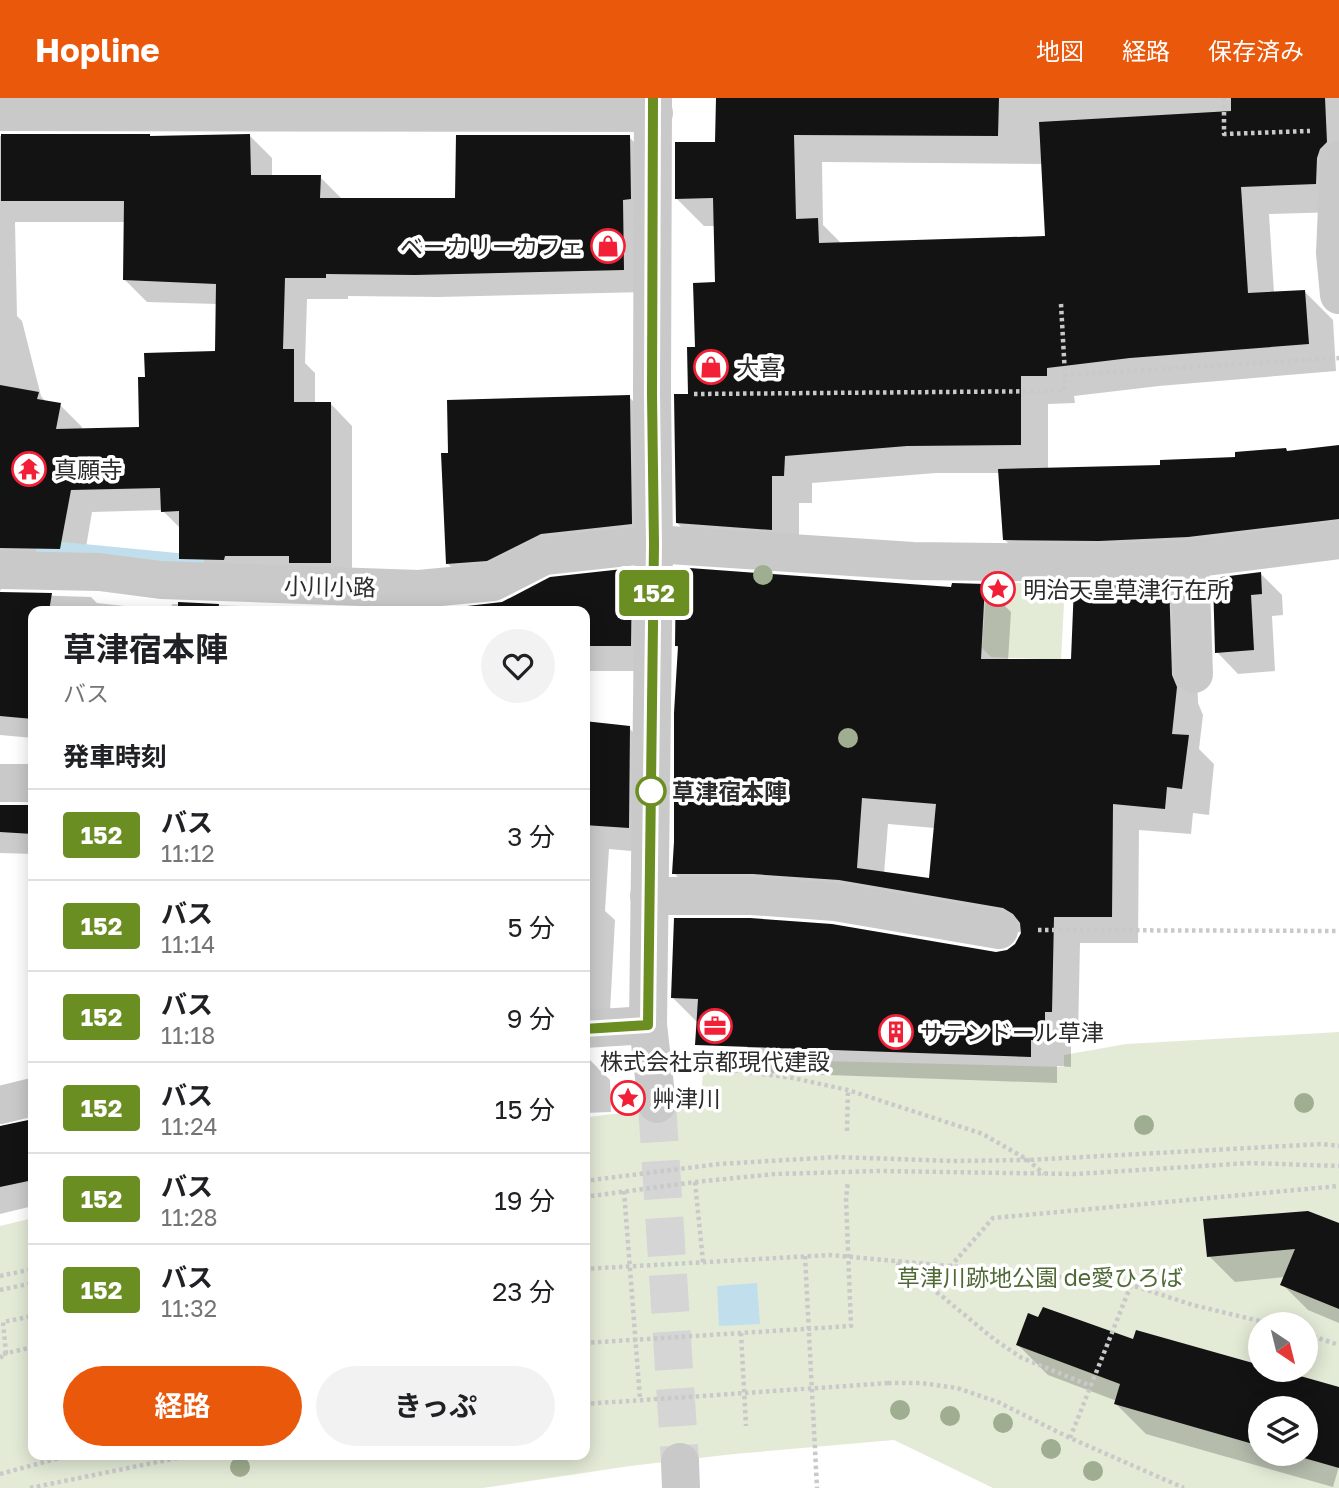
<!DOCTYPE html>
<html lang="ja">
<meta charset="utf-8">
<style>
:root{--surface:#fff;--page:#f2f2f2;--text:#202124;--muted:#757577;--line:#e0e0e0;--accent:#ea580c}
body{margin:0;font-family:"Golos Text","Noto Sans JP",sans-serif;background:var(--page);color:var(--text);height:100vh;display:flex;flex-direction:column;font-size:26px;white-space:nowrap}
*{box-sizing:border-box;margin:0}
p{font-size:23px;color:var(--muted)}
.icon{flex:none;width:38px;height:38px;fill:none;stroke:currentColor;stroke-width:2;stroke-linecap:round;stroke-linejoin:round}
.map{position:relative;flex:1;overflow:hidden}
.panel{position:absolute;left:28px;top:508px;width:562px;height:854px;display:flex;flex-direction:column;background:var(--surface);border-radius:14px;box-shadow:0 4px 18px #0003}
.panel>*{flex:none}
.badge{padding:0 14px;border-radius:5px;font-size:24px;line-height:46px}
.needle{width:46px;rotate:145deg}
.tools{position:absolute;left:1248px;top:1214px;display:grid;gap:14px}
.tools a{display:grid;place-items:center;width:70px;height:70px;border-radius:50%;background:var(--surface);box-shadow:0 4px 18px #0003;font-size:35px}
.map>.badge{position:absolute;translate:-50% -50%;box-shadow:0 0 0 4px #fff}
h2{padding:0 35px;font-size:26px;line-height:63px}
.round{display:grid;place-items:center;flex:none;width:74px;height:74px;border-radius:37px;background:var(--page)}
.headline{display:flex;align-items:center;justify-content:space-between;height:119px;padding:0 35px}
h1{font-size:33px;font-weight:700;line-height:52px}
.button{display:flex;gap:14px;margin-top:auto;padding:14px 35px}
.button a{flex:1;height:80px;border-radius:42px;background:var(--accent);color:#fff;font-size:28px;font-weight:700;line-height:80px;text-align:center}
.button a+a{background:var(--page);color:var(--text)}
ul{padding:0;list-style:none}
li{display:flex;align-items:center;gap:21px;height:91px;padding:0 35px;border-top:2px solid var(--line)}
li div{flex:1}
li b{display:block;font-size:26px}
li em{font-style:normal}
li .badge{min-width:77px;font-weight:700;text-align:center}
header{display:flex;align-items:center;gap:42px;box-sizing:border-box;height:98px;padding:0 35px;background:var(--accent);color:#fff}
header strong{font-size:33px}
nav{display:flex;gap:38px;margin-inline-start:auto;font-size:24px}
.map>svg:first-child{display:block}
.green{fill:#e3ebd7;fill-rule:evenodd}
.water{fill:#c1deed}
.shadow{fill:#0003;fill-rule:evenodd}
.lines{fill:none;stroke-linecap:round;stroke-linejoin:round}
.stream{stroke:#c1deed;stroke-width:14}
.building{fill:#131313;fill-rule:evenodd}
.minor-tunnel{stroke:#d5d5d5;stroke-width:38;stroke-dasharray:38 19;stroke-linecap:butt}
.path{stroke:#c9c9c9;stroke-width:4.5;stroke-dasharray:3.5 3.5;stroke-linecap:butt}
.minor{stroke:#c9c9c9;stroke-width:38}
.path-bridge{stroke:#c9c9c9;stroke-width:4.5;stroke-dasharray:3.5 3.5;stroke-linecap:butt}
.tree{fill:#9fad90}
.line-casing{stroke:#fff;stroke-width:16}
.line{stroke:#6b8e23;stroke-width:10}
.stop-dot{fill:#fff;stroke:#6b8e23;stroke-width:3.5}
.labels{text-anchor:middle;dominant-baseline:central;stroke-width:7;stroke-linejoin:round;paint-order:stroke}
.poi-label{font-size:23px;fill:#2c2c2c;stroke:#fff;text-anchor:start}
.street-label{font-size:23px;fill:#2c2c2c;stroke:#fff}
.stop-label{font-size:23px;font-weight:bold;fill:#2c2c2c;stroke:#fff;text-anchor:start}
.park-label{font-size:23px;fill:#506a36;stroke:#fff}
</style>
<header>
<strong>Hopline</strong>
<nav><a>地図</a><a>経路</a><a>保存済み</a></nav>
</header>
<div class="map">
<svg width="1339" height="1390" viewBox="0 0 1339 1390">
<rect width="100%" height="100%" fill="#fff"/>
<!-- green -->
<g class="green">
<polygon points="987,484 1065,487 1061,562 991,559 982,550"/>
<path d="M1339,934v456h-346l-99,-48 -160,14 -104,12 -147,22h-483v-262l33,-8v236h551l1,-336c35,-7 84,-5 116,-19l3,-41 360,9v-12l62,-11zM1260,1227h46v45h-46zM1260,1311h46v45h-46z"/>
</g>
<!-- water -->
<polygon class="water" points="757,1185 760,1226 719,1228 717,1188"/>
<!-- shadow -->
<g class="shadow">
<path d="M718,0h621v114l-70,2 5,79 30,-2 29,29 3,51 -177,15 -85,10 1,7 -27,1v66l114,-3 177,-20v94l-314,19 -21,-21 -4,-66h-64l-124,10v20h-13v54l-93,-6 -29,-28 13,-127 7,-48 20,-64 -2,-58h-11l-28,-28 41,-55zM822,64l221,2 3,73 -204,7 -19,-19z"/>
<path d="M0,38h250l22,22v19h48l22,22 115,1 172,-63 22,22 -5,133 -207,5 -91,-1v3h-41l-2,64 10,10v30h15l22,23v159l-149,-5 -23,-22 1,-29 -19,-19 -70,2 -10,59 -79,11 -3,10zM15,124h111l-1,58 22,22 70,2v49l-76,76 -60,1 1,-3 -22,-22 -13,-2 -6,-7 -19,-75 -5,-5z"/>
<polygon points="629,299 655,325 657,451 473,491 448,466"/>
<polygon points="631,472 656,497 655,573 584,573 584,513 503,505"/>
<polygon points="1261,476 1282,497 1283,517 1272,518 1275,573 1238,576 1217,554"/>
<path d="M1168,486l27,26 3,93 5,12 -4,34 15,15 -5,51 -16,-2 -2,21 -52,-4 -1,113h-58l-2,95h-7v29l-14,-1v17l-285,-10 -26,-27 -47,-22 -27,-27 336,-45 9,-6 6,-13 -156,-27 -167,-6 -26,-27 2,-160 3,-65 -3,-2 277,-57 31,-4 27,27 -3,49h65zM888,726l47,4 -5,52 -46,-6z"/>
<polygon points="0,496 91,499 97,505 171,513 33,513 33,640 0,637"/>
<polygon points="172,506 241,508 246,513 171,513"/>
<polygon points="584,625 629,630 654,655 653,755 609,751 605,813 615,822 610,914 584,922"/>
<polygon points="0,709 33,709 33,756 0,755"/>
<polygon points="590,962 610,982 611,1014 584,1015 584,963"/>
<polygon points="33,1022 33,1108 0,1116 0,1030"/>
<polygon points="1339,1127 1339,1225 1308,1212 1282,1186 1285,1179 1235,1184 1209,1158"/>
<path d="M1134,1244l126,25v3l79,30v66l-6,21 -187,-53 -30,-30 1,-3 -69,-26 -30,-30zM1260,1311h46v45h-46z"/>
</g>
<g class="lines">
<!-- stream -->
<polyline class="stream" points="42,449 197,464"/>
</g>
<!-- building -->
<g class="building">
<polygon points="716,0 999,0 998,38 794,37 796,121 818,120 819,145 1045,138 1039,24 1231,13 1231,0 1325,0 1327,44 1320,51 1317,60 1316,86 1241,89 1248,195 1305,192 1309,246 1130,260 1047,270 1047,278 1021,278 1021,347 907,348 785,358 784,378 772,378 772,432 676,425 674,296 688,296 687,249 695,249 693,185 715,184 713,100 675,101 675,44 715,44"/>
<polygon points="1,36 150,36 150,38 250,36 251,77 321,77 320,100 455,100 456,37 630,37 631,101 623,102 624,172 415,177 326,176 326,180 285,180 283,251 294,251 294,304 331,304 331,465 289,465 289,458 225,458 224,462 179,461 179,413 161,414 160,390 71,392 60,451 0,450 0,287 39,294 37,301 61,305 56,331 139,329 138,279 145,279 144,255 215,253 216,186 123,182 124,103 1,103"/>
<polygon points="630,297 632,426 541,436 487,463 446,466 441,355 448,355 447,302"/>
<polygon points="1339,347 1339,421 1188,439 1099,443 1003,442 998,371 1160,367 1160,362 1235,359 1235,354 1286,350 1287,353"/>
<path d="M676,469l275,20 1,-4 33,1 -4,75h90l3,-74 95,-3 3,93 5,12 -5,47 17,1 -7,54 -15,-2 -2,22 -52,-5 -1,113h-58l-2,95h-7v29l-14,-1v17l-336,-12 3,-46 -27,-1 3,-80h76l82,6 164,28 11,-2 8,-6 6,-11 -1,-10 -7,-9 -10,-6 -164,-28 -86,-6h-81l2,-32v-129l4,-67h-3zM862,700l74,6 -7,74 -72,-10z"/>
<polygon points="632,470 631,548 584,548 584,513 450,513 450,510 502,504 550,479"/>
<polygon points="1261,474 1262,496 1251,497 1254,552 1215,555 1213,480"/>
<polygon points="0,494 52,495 49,513 33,513 33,621 0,618"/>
<polygon points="178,504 219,506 218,513 178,513"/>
<polygon points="584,623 630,628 629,730 584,727"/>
<polygon points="0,707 33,707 33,736 0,734"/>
<polygon points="33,1021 33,1082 0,1089 0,1028"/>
<polygon points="1308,1113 1339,1125 1339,1211 1280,1187 1295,1151 1207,1159 1203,1121"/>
<polygon points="1043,1209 1133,1241 1136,1232 1260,1267 1260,1272 1279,1272 1339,1289 1339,1370 1290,1356 1306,1356 1306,1311 1260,1311 1260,1348 1114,1306 1120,1286 1016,1247 1028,1215 1038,1219"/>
</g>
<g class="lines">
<!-- minor-tunnel -->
<polyline class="minor-tunnel" points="657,1006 680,1364"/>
<!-- path -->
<g class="path">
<polyline points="1224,0 1224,36 1310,33"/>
<polyline points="1061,206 1065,277"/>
<polyline points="694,296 1064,293 1065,277 1339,260"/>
<polyline points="1038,832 1339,833"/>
<polyline points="693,967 793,980 848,992 983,1036 1028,1062 1044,1076"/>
<polyline points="847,1033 848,992"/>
<polyline points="584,1083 719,1066 837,1059 953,1063 1028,1062 1322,1046 1339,1048"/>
<polyline points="695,1084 703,1164"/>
<polyline points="624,1093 640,1301"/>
<polyline points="584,1099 695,1084 775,1076 879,1073 1076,1076 1250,1065 1339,1068"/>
<polyline points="805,1158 817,1390"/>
<polyline points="897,1165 943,1199 995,1242 1022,1260 1091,1288"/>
<polyline points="950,1169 993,1120 1339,1088"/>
<polyline points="584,1171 830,1157 1015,1174 1131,1187 1193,1207 1276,1227"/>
<polyline points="0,1178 33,1171"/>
<polyline points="0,1192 33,1185"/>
<polyline points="741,1235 746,1328"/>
<polyline points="1306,1236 1339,1247"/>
<polyline points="584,1245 851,1228 846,1100 848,1084"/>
<polyline points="3,1256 33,1249"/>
<polyline points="0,1260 6,1255 3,1224 33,1218"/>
<polyline points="888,1285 921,1285 957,1290 998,1304 1070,1340 1184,1390"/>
<polyline points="584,1306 717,1297"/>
<polyline points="1070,1340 1131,1187"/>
<polyline points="0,1376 74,1356"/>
<polyline points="30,1390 197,1356"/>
</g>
<!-- minor -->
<g class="minor">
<polyline points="653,0 652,297 654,446 648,927 657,1006"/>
<polyline points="0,14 654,15"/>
<polyline points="1339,62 1335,155 1339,197"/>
<polyline points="1190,461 1194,576"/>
<polyline points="0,472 99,474 161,482 419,491 493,484 544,458 654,446 913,463 1099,465 1190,461 1339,442"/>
<polyline points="0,685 33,685"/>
<polyline points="649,798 751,798 835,804 999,832"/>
<polyline points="584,931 648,927"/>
<polyline points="0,1007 33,999"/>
<polyline points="680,1364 681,1390"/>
</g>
<!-- path-bridge -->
<polyline class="path-bridge" points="717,1297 888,1285"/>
</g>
<!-- trees -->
<g class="tree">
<circle cx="763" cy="477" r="10"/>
<circle cx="848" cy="640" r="10"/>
<circle cx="1304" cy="1005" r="10"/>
<circle cx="1144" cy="1027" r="10"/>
<circle cx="900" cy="1312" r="10"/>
<circle cx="950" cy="1318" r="10"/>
<circle cx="1003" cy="1325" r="10"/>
<circle cx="1051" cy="1351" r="10"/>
<circle cx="240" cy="1369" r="10"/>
<circle cx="1093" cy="1373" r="10"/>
</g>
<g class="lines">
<!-- line casing -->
<g class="line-casing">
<polyline id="line" points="584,931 648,927 654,446 652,297 653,0"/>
</g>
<!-- line -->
<use href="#line" class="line"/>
</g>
<!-- icons -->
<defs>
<g id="shop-ring" transform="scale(1.75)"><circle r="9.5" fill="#fff" stroke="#f21f36" stroke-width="1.5"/><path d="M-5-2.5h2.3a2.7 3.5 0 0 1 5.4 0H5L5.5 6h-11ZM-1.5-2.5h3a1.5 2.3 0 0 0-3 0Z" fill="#f21f36"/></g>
<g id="temple-ring" transform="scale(1.75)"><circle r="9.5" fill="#fff" stroke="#f21f36" stroke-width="1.5"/><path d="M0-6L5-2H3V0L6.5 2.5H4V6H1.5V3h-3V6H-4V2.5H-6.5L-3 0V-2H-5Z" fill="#f21f36"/></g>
<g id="sight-ring" transform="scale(1.75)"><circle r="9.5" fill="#fff" stroke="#f21f36" stroke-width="1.5"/><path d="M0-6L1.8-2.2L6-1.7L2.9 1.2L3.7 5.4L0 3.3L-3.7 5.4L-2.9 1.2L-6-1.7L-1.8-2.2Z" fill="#f21f36"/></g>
<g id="office-ring" transform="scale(1.75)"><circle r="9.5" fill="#fff" stroke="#f21f36" stroke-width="1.5"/><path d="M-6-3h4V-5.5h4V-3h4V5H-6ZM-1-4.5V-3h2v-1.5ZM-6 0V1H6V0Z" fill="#f21f36"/></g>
<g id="building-ring" transform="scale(1.75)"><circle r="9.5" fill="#fff" stroke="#f21f36" stroke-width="1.5"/><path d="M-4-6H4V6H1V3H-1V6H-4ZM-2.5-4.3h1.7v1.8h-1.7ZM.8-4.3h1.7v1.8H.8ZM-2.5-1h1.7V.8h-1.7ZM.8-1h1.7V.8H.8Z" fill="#f21f36"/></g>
</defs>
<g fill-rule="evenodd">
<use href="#shop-ring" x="608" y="148"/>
<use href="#shop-ring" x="711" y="269"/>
<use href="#temple-ring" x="29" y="371"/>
<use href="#sight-ring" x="998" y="491"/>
<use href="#office-ring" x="715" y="928"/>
<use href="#building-ring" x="896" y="934"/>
<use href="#sight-ring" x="628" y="1000"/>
</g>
<!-- markers -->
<circle class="stop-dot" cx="651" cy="693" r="14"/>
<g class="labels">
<!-- poi labels -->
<g class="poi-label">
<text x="584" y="148" text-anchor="end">ベーカリーカフェ</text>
<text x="736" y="269">大喜</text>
<text x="54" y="371">真願寺</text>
<text x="1023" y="491">明治天皇草津行在所</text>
<text x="920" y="934">サテンドール草津</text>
<text x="715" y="963" text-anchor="middle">株式会社京都現代建設</text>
<text x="652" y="1000">艸津川</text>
</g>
<!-- street labels -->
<g class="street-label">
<text transform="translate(330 488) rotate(1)">小川小路</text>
</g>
<!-- stop labels -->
<g class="stop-label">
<text x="672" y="693">草津宿本陣</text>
</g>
<!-- park labels -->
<g class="park-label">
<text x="1040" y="1179">草津川跡地公園 de愛ひろば</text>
</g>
</g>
</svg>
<div class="tools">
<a><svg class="needle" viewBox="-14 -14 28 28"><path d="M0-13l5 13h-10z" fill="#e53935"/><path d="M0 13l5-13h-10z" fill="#757577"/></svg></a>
<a><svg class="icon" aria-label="layers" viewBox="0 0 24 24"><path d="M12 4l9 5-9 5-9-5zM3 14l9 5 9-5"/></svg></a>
</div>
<b class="badge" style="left:654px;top:495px;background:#6b8e23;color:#fff">152</b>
<section class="panel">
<div class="headline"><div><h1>草津宿本陣</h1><p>バス</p></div><a class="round"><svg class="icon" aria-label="heart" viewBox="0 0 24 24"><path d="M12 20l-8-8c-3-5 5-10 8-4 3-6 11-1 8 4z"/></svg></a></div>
<h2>発車時刻</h2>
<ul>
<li><span class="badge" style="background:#6b8e23;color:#fff">152</span><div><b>バス</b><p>11:12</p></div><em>3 分</em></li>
<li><span class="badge" style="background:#6b8e23;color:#fff">152</span><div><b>バス</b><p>11:14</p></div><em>5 分</em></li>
<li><span class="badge" style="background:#6b8e23;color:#fff">152</span><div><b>バス</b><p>11:18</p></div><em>9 分</em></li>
<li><span class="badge" style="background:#6b8e23;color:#fff">152</span><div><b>バス</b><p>11:24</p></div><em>15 分</em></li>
<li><span class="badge" style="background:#6b8e23;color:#fff">152</span><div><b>バス</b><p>11:28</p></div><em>19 分</em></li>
<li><span class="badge" style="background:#6b8e23;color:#fff">152</span><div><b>バス</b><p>11:32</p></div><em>23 分</em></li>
</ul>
<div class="button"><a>経路</a><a>きっぷ</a></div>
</section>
</div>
